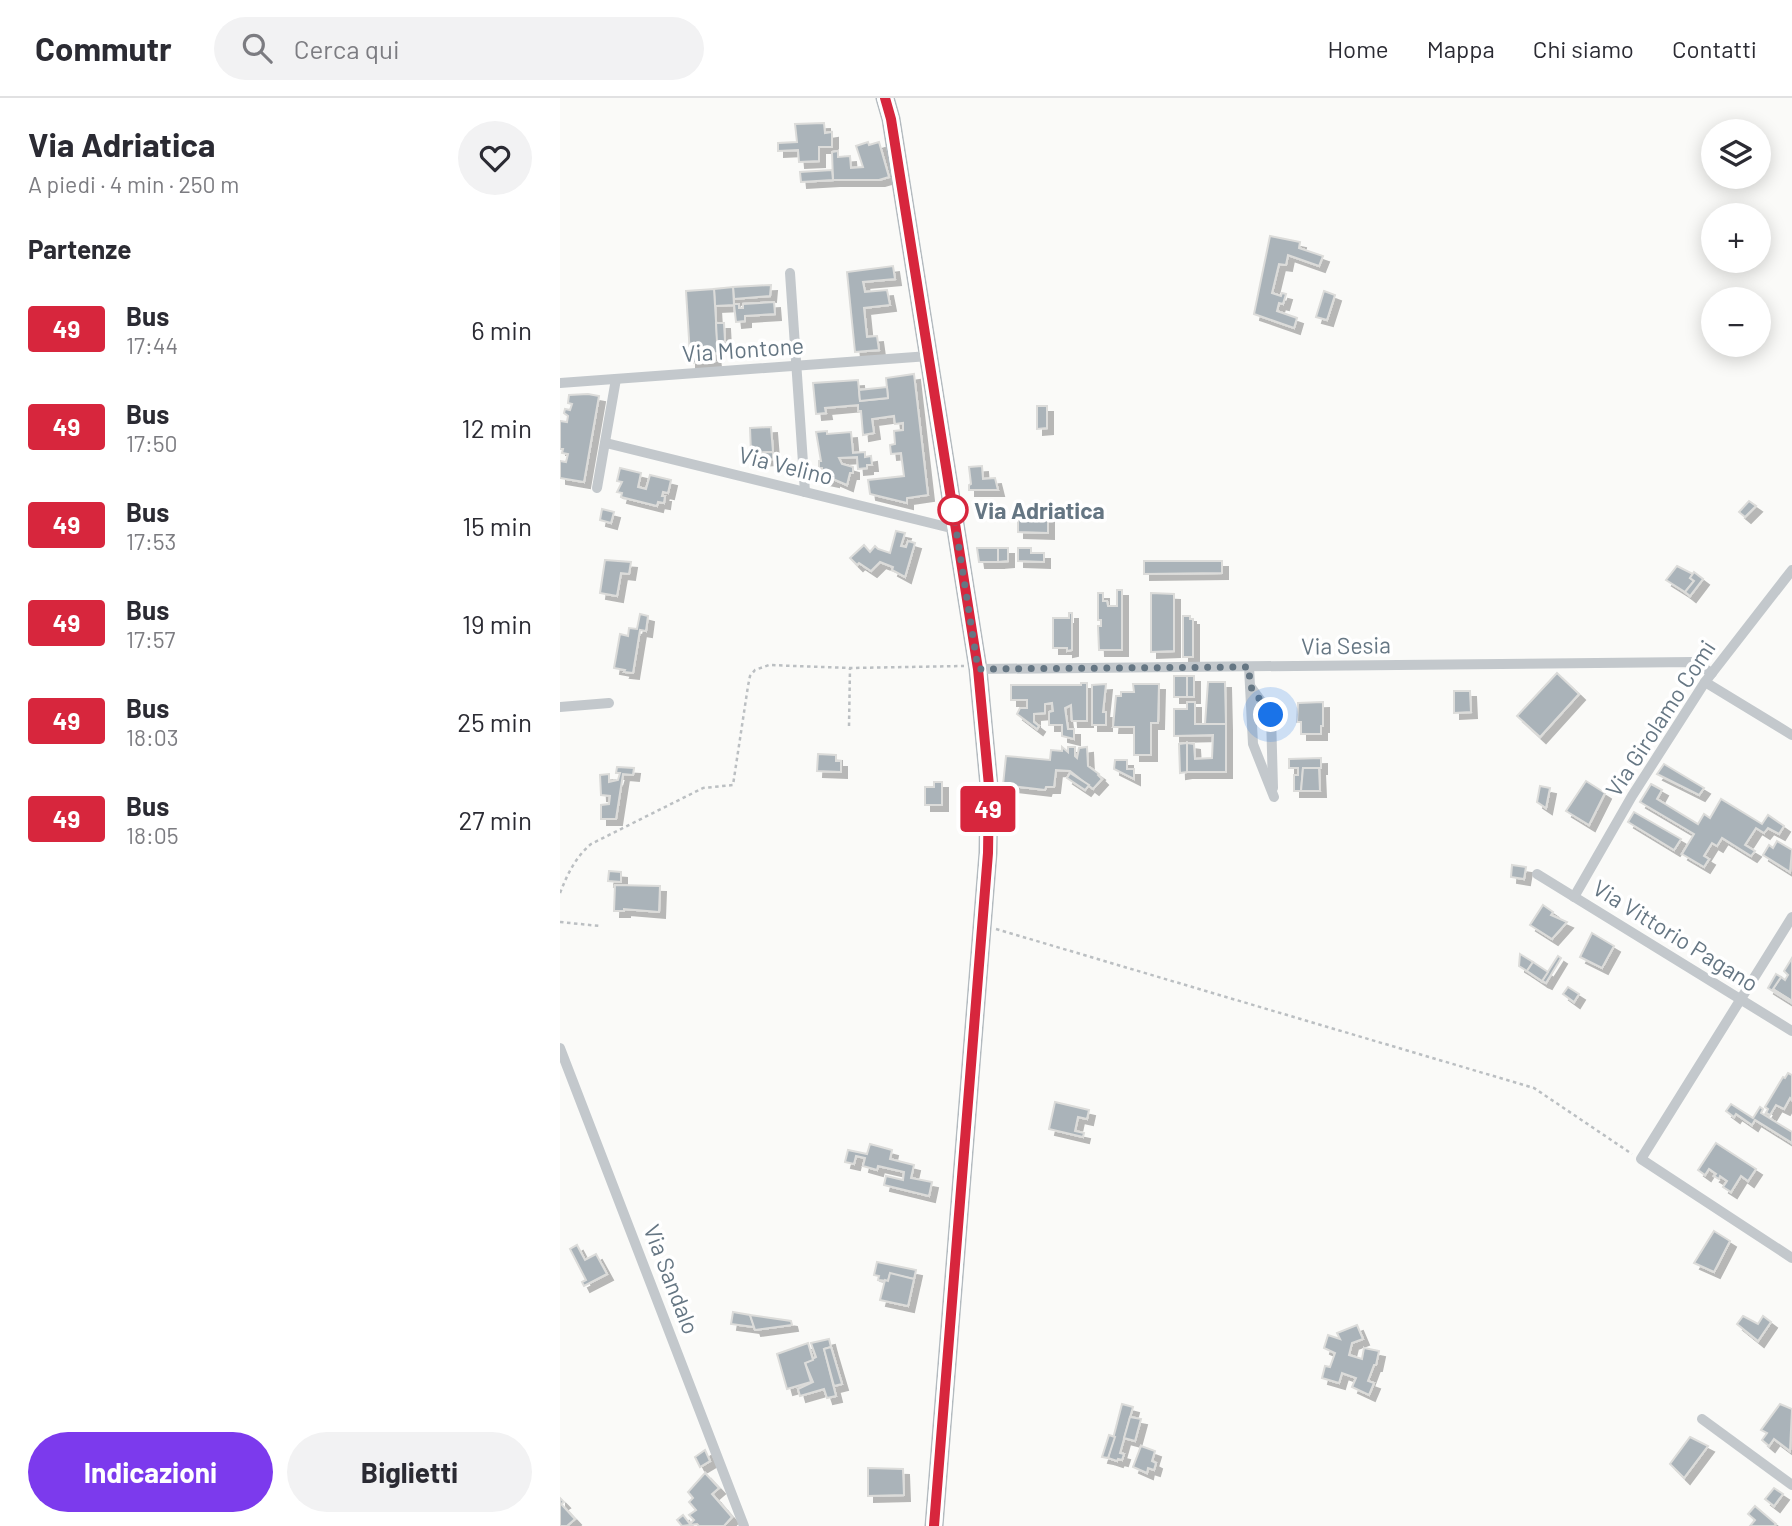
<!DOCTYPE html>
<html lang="it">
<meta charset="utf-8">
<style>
:root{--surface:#fff;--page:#f2f2f3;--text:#2b2b33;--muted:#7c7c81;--line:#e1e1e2;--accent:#7c3aed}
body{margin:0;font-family:Barlow,sans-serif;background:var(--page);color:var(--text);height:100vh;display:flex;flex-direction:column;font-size:26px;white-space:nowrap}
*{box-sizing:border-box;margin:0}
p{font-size:23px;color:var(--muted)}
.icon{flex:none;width:38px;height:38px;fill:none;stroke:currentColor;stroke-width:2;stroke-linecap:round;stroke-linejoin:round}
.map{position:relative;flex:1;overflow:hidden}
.side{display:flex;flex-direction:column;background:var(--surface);width:560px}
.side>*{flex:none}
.badge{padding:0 14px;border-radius:5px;font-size:24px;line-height:46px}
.controls{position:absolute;left:1141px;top:21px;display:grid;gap:14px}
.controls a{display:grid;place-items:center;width:70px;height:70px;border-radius:50%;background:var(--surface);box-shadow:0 4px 18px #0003;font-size:35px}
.you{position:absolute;width:35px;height:35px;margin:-18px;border:5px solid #fff;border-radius:50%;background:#1a73e8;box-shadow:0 0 0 10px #1a73e833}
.map>.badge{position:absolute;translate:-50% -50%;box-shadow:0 0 0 4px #fff}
h2{padding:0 28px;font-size:26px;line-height:63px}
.round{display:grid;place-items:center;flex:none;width:74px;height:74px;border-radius:37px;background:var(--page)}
.summary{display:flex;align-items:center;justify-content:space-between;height:119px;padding:0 28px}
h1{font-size:33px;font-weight:700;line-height:52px}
.cta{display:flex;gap:14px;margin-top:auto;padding:14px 28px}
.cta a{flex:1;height:80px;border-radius:42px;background:var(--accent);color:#fff;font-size:28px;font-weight:700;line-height:80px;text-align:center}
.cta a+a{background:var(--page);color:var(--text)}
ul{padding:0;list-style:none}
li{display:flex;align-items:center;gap:21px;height:98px;padding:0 28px}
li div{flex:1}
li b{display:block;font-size:26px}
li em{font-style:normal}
li .badge{min-width:77px;font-weight:700;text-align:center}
header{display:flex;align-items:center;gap:42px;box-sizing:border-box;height:98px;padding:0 35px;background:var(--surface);border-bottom:2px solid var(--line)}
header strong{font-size:33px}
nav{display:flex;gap:38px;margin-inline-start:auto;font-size:24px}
.search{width:490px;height:63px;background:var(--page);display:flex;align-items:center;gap:18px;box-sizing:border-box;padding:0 24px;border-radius:38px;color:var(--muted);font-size:26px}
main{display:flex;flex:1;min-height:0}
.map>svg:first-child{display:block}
.building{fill:#aab3b9;stroke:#dcdcda;stroke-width:2;filter:url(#shadow)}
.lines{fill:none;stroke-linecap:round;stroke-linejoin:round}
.secondary-casing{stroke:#b3babf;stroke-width:19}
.path{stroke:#bbbfc2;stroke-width:2.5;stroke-dasharray:3.5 3.5;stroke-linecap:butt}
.street{stroke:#c3c8cc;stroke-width:10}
.secondary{stroke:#fff;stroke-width:16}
.line-casing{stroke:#fff;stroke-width:16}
.line{stroke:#d7263d;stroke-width:10}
.walk{stroke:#657683;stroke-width:7;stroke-dasharray:0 12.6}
.stop-dot{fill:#fff;stroke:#d7263d;stroke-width:3.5}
.labels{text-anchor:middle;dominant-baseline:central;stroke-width:7;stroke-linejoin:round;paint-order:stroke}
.street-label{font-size:23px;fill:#657683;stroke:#fff}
.stop-label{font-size:23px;font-weight:bold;fill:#657683;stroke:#fff;text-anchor:start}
</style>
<header>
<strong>Commutr</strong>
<div class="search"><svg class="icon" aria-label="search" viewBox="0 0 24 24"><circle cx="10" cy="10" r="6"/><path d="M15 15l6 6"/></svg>Cerca qui</div>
<nav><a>Home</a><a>Mappa</a><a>Chi siamo</a><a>Contatti</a></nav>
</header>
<main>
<section class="side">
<div class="summary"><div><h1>Via Adriatica</h1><p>A piedi · 4 min · 250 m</p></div><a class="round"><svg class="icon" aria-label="heart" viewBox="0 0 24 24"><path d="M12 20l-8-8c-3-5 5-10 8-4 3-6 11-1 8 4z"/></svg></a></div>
<h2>Partenze</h2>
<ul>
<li><span class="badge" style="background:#d7263d;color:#fff">49</span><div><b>Bus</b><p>17:44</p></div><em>6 min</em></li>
<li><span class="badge" style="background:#d7263d;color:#fff">49</span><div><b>Bus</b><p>17:50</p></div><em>12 min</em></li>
<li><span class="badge" style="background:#d7263d;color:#fff">49</span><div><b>Bus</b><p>17:53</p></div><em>15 min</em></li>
<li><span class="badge" style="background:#d7263d;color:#fff">49</span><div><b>Bus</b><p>17:57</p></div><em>19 min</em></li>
<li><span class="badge" style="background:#d7263d;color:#fff">49</span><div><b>Bus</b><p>18:03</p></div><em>25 min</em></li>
<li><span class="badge" style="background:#d7263d;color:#fff">49</span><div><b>Bus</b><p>18:05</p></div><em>27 min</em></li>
</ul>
<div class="cta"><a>Indicazioni</a><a>Biglietti</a></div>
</section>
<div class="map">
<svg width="1232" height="1428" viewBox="0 0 1232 1428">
<defs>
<filter id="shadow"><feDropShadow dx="6" dy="6" stdDeviation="0" flood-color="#0004"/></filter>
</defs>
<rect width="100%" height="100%" fill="#fafaf8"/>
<!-- building -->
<g class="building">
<polygon points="264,25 265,35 272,34 272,49 259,49 259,63 239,64 238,52 218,53 218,45 237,44 235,26"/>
<polygon points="308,44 309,47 319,44 329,79 319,82 273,82 272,54 278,53 278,59 290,58 291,70 303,69 296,48"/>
<polygon points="272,72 273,82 241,84 240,74"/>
<polygon points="710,138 740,144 739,150 763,158 759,168 728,157 726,167 719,166 712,195 721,198 722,195 726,196 723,206 719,205 717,213 737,220 734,230 694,216"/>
<polygon points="333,168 335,181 303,184 305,194 327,192 330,207 304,210 307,239 317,238 319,252 295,254 287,174"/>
<polygon points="211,187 210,198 174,201 173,189"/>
<polygon points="173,189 174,207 155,208 154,191"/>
<polygon points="154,191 158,255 130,257 126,193"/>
<polygon points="764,193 775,197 767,222 756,219"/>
<polygon points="214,204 215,216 185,218 185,223 176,224 174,206 179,206 179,210 183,210 183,206"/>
<polygon points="156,225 164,225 165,243 157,244"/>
<polygon points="154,255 155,263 130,265 130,257"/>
<polygon points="354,276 368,397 347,400 347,405 310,396 308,382 344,378 341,355 331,356 330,347 335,346 334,333 343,332 343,325 335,326 334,318 312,321 314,335 303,337 301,313 298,313 298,307 265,310 266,315 256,316 253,285 298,282 300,303 328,300 326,280"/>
<polygon points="327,289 328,300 300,303 299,292"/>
<polygon points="28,296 39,298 24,384 0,380 0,363 6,364 8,356 2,355 3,351 0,351 0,323 7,324 8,318 4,315 5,311 10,312 12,306 8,305 9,297"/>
<polygon points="477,308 487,308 487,330 477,331"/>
<polygon points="211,329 213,354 191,355 190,330"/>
<polygon points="267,333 267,336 291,334 293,355 305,354 305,359 311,358 312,367 307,367 307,370 298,371 297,359 279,360 282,366 293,369 293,375 290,375 287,387 273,381 273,383 263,381 262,370 259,370 259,363 261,363 256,334"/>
<polygon points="213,354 213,361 192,362 191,355"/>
<polygon points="422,368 423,381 435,380 438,392 409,392 409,387 411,386 409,369"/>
<polygon points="60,370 81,375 78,389 86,391 90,377 111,382 108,395 103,394 102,398 105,398 104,405 98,404 97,408 61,399 62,395 57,394 62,384 57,383"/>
<polygon points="1189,403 1196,408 1185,419 1179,414"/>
<polygon points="42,411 54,414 51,425 40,422"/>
<polygon points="458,416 488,416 488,435 458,434"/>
<polygon points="336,433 345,435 341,448 346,449 348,443 355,445 345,479 332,472 333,469 320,464 311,473 299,465 297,467 290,460 304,447 310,454 315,448 318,451 330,455"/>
<polygon points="417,450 438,450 438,464 419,464"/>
<polygon points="438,450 448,450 448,463 438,464"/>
<polygon points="458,450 471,450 471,455 484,455 484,464 458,463"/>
<polygon points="45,462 71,464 69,476 61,475 57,498 40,495"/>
<polygon points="584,463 662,463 662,475 584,476"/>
<polygon points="1117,468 1133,476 1130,480 1134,483 1125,494 1106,482"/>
<polygon points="1134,474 1143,481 1130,498 1125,494 1134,483 1130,480"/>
<polygon points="557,492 562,492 562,552 539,552 538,528 541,528 541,522 538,522 538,495 543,495 543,503 547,503 548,508 557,508"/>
<polygon points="591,495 614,496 614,553 591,554"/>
<polygon points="509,515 512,515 512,552 507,553 507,550 493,550 493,520 509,520"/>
<polygon points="80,516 88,518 86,533 80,532 73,575 64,574 65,572 54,570 60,536 68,538 69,530 77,531"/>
<polygon points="623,518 630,518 630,521 633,521 633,559 623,559"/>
<polygon points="997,575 1019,596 980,639 957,618"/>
<rect x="614" y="578" width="13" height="21"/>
<rect x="627" y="578" width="7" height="21"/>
<polygon points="648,584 665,584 666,626 645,626"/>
<polygon points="521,585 527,585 527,623 512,623 511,607 505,610 508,631 514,631 514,641 502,638 502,627 489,627 489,614 493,613 492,605 485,606 485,615 474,616 474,624 479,628 477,631 457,616 460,610 467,610 467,602 451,602 451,587 521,587"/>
<polygon points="546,586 543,614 546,614 546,627 532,627 532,587"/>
<polygon points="573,586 599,586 598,625 591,625 591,657 574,657 574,629 553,629 556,598 561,598 561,594 574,594"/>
<polygon points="894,593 910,593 911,614 894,615"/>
<polygon points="627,604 635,604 635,626 666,626 666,674 627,674 627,645 634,646 635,661 652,660 653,637 614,638 614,611 627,611"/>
<polygon points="763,604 763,628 761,628 761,636 741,636 741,624 737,624 738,605"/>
<polygon points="627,645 627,674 620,675 619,646"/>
<polygon points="502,649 508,654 508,649 515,649 515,658 517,660 519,650 527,649 528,668 539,676 538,677 542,681 533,691 510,673 496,672 494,689 486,689 485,692 443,687 446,658 490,662 491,652 502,653"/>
<polygon points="258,656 276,657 276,663 281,663 281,674 257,673"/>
<polygon points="761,660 761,670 743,670 741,693 734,693 734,677 738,677 738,670 729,670 729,661"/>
<polygon points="555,662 567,662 567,671 574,671 574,681 554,671"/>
<polygon points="1104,666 1144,690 1139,697 1097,676"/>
<polygon points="57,669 74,670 73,677 63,676 56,721 41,721 41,707 49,706 50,698 41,697 40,677 49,676 49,684 58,682 60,675 56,675"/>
<polygon points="743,670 759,670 760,693 741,693"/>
<polygon points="510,675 529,687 525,692 507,680"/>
<polygon points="1026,683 1045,695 1029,727 1006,713"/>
<polygon points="374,684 382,684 382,707 365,707 365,689 374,689"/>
<polygon points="1091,686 1102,692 1097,701 1138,726 1144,716 1150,720 1161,701 1202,726 1208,717 1224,728 1219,736 1208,730 1204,735 1196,730 1185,747 1195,753 1191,758 1162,740 1157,748 1152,745 1144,758 1149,761 1144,769 1122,756 1134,736 1080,704"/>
<polygon points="980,688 990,690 986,710 977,704"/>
<polygon points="1074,714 1121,741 1114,752 1068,724"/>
<polygon points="1217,743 1232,752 1230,774 1203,757 1209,747 1213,750"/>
<polygon points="952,767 966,769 964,781 951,779"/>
<polygon points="49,773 61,774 61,784 48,783"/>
<polygon points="55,787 100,788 99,814 64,811 64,813 54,813"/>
<polygon points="983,807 993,814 991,817 1007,824 992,841 970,827"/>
<polygon points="1032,835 1054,848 1042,870 1020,859"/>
<polygon points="960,856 973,864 967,873 959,868"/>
<polygon points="998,858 1001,860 986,885 982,883"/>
<polygon points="1232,860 1232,903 1213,891 1221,879 1225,882 1228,877 1224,873"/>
<polygon points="973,864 988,874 982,883 967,873"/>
<polygon points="1216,876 1221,879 1213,891 1232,903 1232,905 1208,890"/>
<polygon points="1008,889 1019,896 1014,904 1003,896"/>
<polygon points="1228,975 1232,977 1232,1002 1230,1000 1224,1011 1216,1007 1210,1017 1206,1015 1208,1011 1205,1009 1223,979 1225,980"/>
<polygon points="495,1004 529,1012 527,1021 518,1019 515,1033 524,1035 523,1039 489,1031"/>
<polygon points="1171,1006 1193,1020 1200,1009 1203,1011 1201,1015 1232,1034 1232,1045 1195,1022 1192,1027 1176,1016 1174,1019 1166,1013"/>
<polygon points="1156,1045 1196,1071 1188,1083 1181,1078 1171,1094 1163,1089 1167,1083 1160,1078 1159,1081 1154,1078 1156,1076 1149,1071 1145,1077 1138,1072"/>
<polygon points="310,1046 332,1052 330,1061 354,1067 351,1080 372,1084 369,1098 324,1087 326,1078 343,1082 344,1074 318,1068 317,1072 303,1068 305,1060 296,1058 294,1066 285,1064 288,1052 307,1056"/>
<polygon points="1154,1133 1170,1143 1154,1174 1134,1165"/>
<polygon points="17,1147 25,1162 36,1156 47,1176 24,1188 22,1184 26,1182 10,1151"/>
<polygon points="317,1164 356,1172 354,1181 330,1176 328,1183 318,1182 319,1178 314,1177"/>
<polygon points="330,1175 354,1181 348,1208 320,1202 325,1182 328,1183"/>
<polygon points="173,1214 190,1217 194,1229 171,1226"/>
<polygon points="190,1217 231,1223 232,1227 195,1232"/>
<polygon points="1183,1218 1198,1226 1203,1218 1211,1224 1198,1243 1177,1226"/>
<polygon points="797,1227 803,1241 792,1245 789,1257 802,1261 804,1250 819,1253 816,1267 814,1267 808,1283 814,1285 809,1297 792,1289 796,1280 782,1275 779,1285 762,1280 765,1268 770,1269 775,1255 764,1250 768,1237 780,1241 777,1235"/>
<polygon points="269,1241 271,1249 264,1251 276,1298 267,1300 264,1291 240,1298 238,1291 253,1284 245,1265 256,1259 251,1245"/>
<polygon points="248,1245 253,1262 245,1265 251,1284 227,1291 217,1256"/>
<polygon points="271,1249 282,1286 274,1288 264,1251"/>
<polygon points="562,1306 573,1309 560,1355 564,1356 562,1362 558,1361 557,1363 548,1360"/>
<polygon points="1220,1306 1232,1311 1230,1353 1214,1341 1209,1348 1202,1342 1207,1335 1201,1332"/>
<polygon points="570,1319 581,1321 575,1343 564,1340"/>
<polygon points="549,1337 555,1339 548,1360 542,1359"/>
<polygon points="1130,1339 1148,1348 1124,1380 1110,1366"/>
<polygon points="581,1348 595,1353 592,1363 596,1365 594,1372 588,1370 587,1375 573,1369"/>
<polygon points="145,1352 150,1363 140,1369 135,1359"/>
<polygon points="308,1370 343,1371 344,1397 308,1398"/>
<polygon points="145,1375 159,1390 152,1396 172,1419 164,1428 139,1428 137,1426 122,1428 117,1422 123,1417 130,1426 134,1422 129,1417 136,1412 129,1404 133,1400 128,1394"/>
<polygon points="1214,1390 1223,1396 1214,1408 1205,1401"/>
<polygon points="0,1400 4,1404 1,1406 15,1421 7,1428 0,1428"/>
<polygon points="1195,1408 1216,1426 1214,1428 1190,1428 1195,1422 1188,1416"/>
</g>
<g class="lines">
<!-- secondary casing -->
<g class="secondary-casing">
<polyline id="secondary" points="325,0 331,21 418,571 429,688 428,755 374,1428"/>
</g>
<!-- path -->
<g class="path">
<polyline points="289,628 290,570"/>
<path d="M0,795c8,-20 15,-35 31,-49l112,-56 30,-3 15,-99 2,-10 5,-6 14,-5 81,3 114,-2"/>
<polyline points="0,824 40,828"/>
<polyline points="436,831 974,990 1072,1056"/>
</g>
<!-- street -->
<g class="street">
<polyline points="230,175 245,394"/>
<polyline points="0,285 369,258"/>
<polyline points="46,345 395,431"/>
<polyline points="37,390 56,281"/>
<polyline points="689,569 693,646 714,699"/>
<polyline points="418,571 1133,564 1152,575"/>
<polyline points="1145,584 1232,637"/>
<polyline points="690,588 711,617 713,690"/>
<polyline points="0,609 49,605"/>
<polyline points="977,776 1232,933"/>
<polyline points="1014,799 1072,698 1145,584 1232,472"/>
<polyline points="1232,819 1081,1061 1232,1160"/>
<polyline points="0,950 184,1428"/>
<polyline points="1142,1321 1232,1387"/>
</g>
<!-- secondary -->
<use href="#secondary" class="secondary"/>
</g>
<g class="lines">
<!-- line casing -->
<g class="line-casing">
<polyline id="line" points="325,0 331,21 418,571 429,688 428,755 374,1428"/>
</g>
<!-- line -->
<use href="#line" class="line"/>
<!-- walk -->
<polyline class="walk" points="393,412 418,571 689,569 690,588 711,617"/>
</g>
<!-- markers -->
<circle class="stop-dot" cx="393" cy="412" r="14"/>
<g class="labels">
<!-- street labels -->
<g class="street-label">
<text transform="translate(183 251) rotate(-4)">Via Montone</text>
<text transform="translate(226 367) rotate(14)">Via Velino</text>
<text transform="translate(786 547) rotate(-1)">Via Sesia</text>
<text transform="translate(1100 620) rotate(-57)">Via Girolamo Comi</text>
<text transform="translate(1116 837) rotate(32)">Via Vittorio Pagano</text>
<text transform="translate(112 1181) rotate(69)">Via Sandalo</text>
</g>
<!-- stop labels -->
<g class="stop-label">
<text x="414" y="412">Via Adriatica</text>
</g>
</g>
</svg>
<div class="controls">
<a><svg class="icon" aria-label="layers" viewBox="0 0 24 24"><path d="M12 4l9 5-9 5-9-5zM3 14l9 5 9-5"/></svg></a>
<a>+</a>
<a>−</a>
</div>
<div class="you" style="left:711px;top:617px"></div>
<b class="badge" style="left:428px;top:711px;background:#d7263d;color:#fff">49</b>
</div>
</main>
